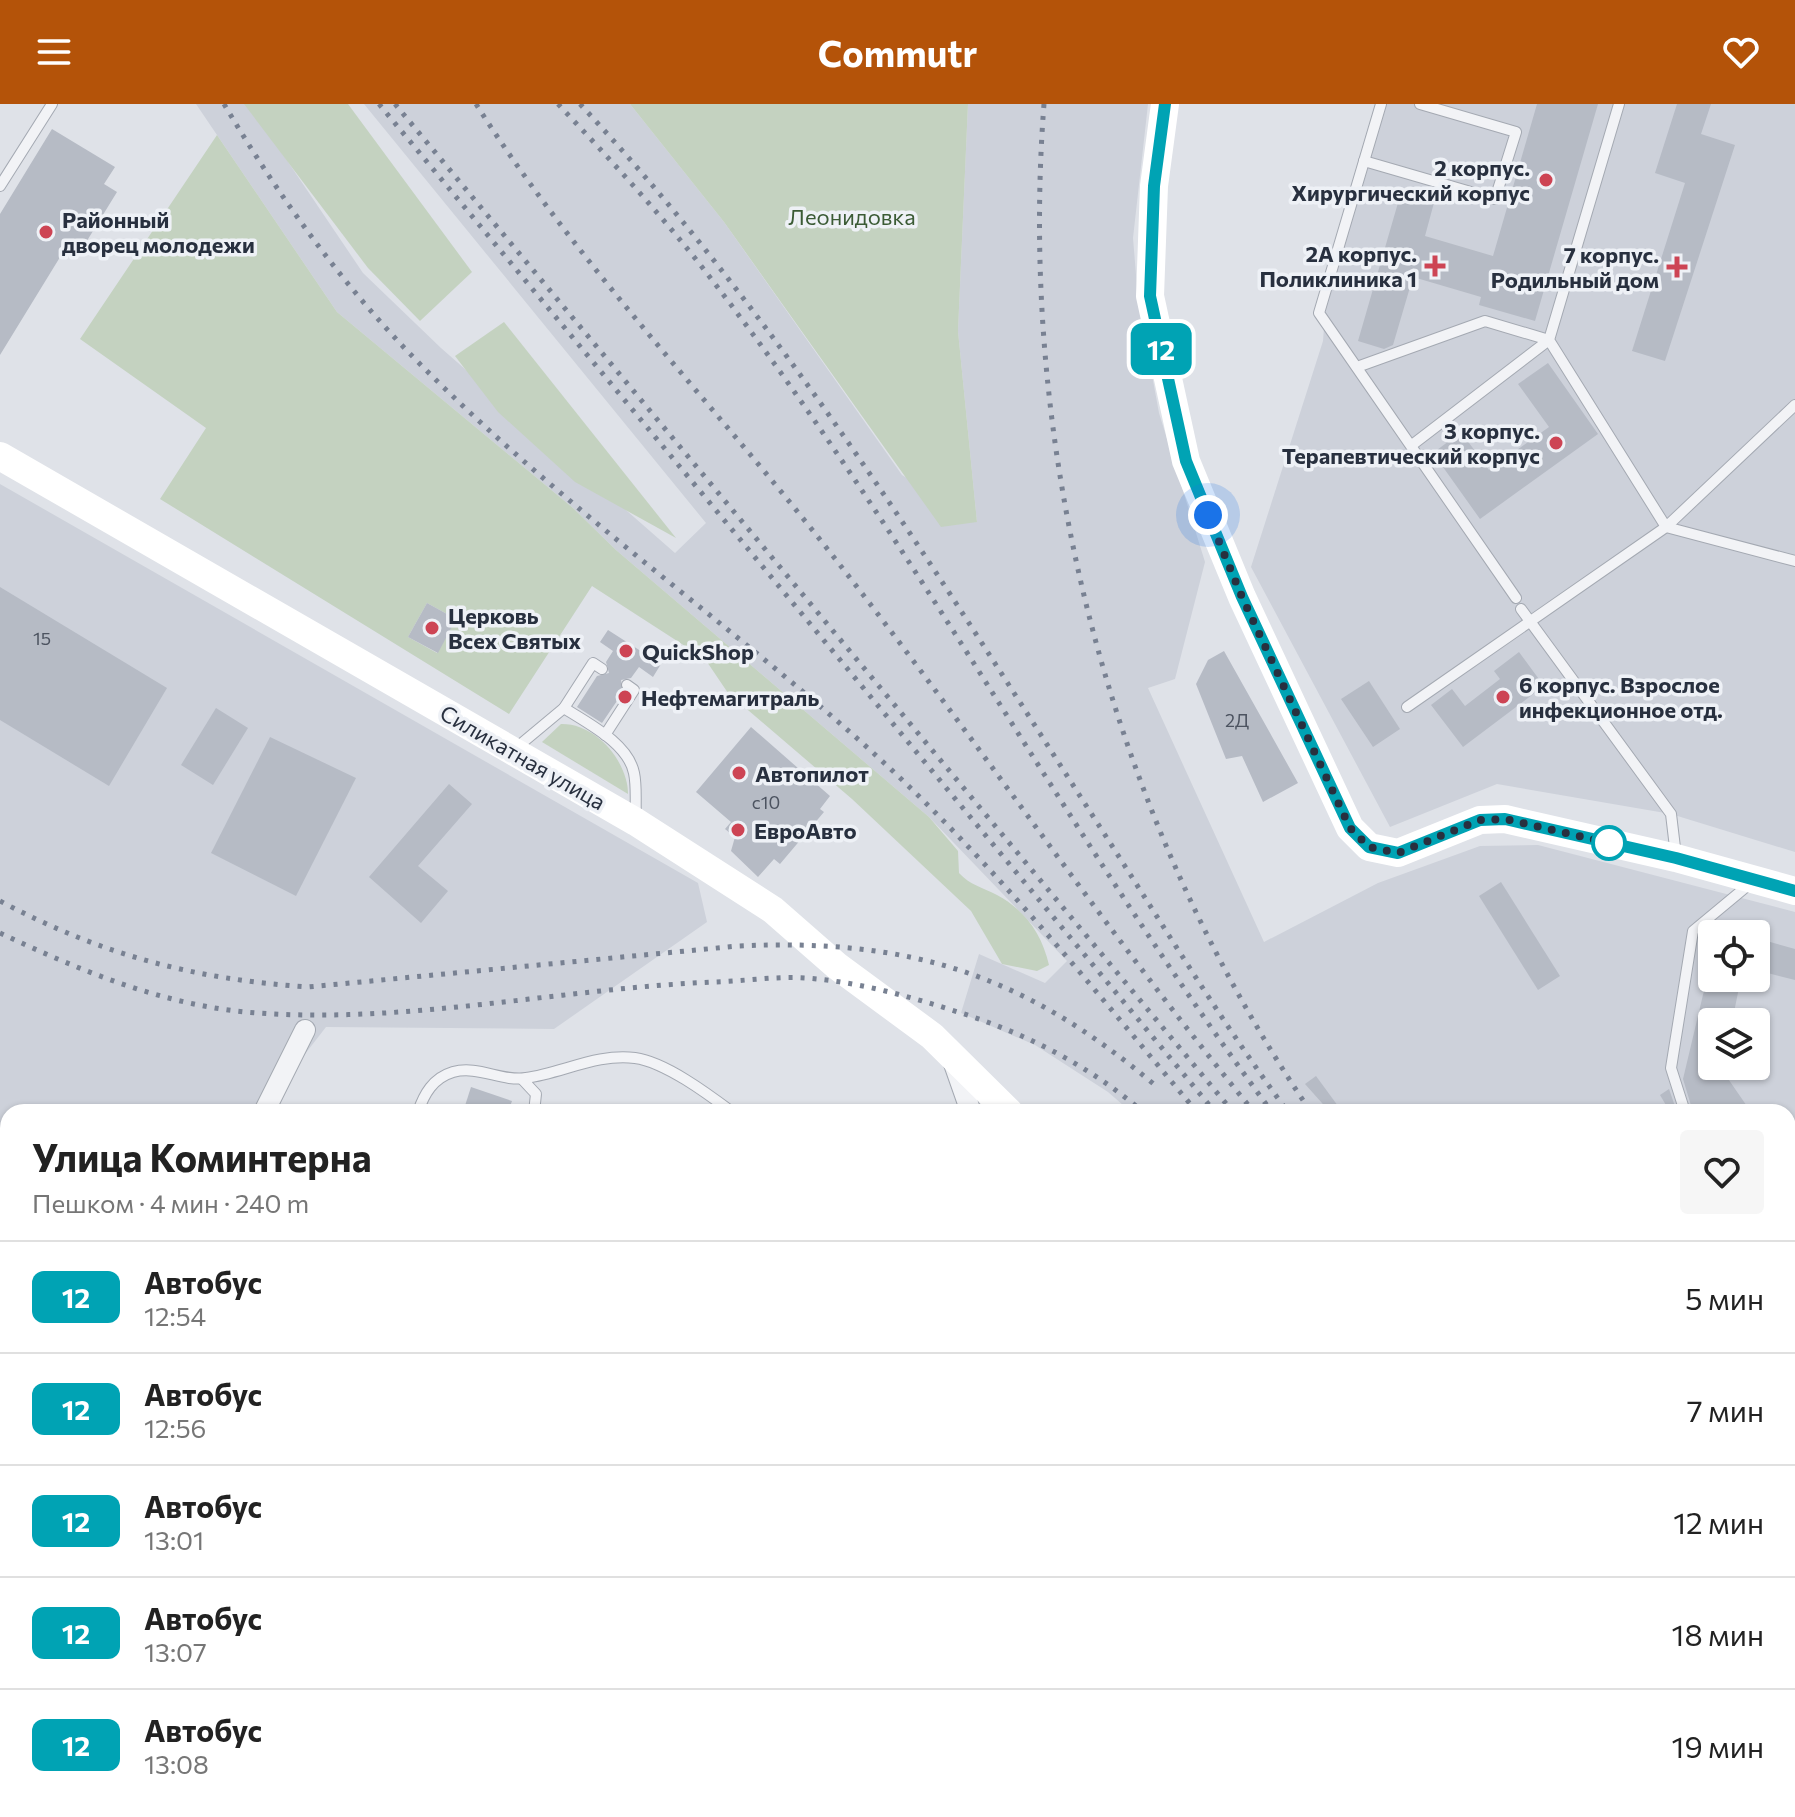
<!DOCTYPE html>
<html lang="ru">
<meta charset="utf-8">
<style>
:root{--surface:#fff;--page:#f6f6f6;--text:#222;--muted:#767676;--line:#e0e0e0;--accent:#b45309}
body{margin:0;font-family:Commissioner,sans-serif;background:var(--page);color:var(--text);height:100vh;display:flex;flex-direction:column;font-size:30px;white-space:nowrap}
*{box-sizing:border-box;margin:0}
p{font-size:26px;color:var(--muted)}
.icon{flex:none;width:44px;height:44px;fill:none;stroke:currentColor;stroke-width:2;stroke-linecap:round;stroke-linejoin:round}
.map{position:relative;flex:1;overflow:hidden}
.side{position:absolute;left:0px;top:1000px;width:1796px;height:714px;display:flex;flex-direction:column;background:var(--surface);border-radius:24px 24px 0 0;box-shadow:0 2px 6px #0004}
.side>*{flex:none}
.badge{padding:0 16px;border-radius:12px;font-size:28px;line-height:52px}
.tools{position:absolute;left:1698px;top:816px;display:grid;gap:16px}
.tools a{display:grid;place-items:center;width:72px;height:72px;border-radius:8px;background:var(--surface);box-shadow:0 2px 6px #0004;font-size:40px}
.you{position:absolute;width:40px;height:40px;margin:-20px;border:6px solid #fff;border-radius:50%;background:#1a73e8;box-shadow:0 0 0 12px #1a73e833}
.map>.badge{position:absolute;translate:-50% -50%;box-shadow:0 0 0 4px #fff}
.round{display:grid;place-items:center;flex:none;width:84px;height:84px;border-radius:8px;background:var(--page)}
.headline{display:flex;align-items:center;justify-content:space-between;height:136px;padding:0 32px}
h1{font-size:38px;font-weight:700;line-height:60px}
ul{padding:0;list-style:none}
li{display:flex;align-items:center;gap:24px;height:112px;padding:0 32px;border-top:2px solid var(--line)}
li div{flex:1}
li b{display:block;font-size:30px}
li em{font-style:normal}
li .badge{min-width:88px;font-weight:700;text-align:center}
header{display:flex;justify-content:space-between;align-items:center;height:104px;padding:0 32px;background:var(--accent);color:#fff;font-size:36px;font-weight:700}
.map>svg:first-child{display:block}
.built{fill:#cdd1da;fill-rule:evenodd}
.green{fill:#c4d2c0;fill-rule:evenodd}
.building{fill:#b6bbc5}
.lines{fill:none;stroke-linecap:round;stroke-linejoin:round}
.lane-casing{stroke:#a4a9b2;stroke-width:12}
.street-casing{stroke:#a4a9b2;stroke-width:22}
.lane{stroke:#f2f3f6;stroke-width:10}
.street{stroke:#f2f3f6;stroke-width:20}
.secondary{stroke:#fff;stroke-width:28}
.rail{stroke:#788192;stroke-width:5;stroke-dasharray:4 8;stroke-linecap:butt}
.line-casing{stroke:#fff;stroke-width:18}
.line{stroke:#00a3b4;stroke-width:12}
.walk{stroke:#28303f;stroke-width:8;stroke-dasharray:0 14.4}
.poi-dot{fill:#cd4454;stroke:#eef1f6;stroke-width:3}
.stop-dot{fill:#fff;stroke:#00a3b4;stroke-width:4}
.labels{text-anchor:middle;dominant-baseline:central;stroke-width:7;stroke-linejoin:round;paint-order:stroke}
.number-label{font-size:18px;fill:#4c5360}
.poi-label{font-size:22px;font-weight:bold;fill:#28303f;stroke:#eef1f6;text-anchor:start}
.park-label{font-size:22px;fill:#3b5b35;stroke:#eef1f6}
.street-label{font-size:22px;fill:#28303f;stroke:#eef1f6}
</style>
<header><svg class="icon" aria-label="menu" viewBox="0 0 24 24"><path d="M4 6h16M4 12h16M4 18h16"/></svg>Commutr<svg class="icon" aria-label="heart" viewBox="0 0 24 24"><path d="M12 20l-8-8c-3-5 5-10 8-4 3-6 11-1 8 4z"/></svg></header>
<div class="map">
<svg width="1795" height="1713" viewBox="0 0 1795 1713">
<rect width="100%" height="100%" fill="#dfe2e8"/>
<!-- built -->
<g class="built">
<path d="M196,0h53l114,169 78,75 234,205 31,-30 -342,-419h266l94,118 178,253 75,47 -19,-191 10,-227h180l-15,134 5,61 21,114 46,149 -30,117 -27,9 116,254 114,-59 102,-37 58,-1 257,67v905h-92l-6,-7h91v-698h-657l-23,-20 -73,-47 -74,-32 18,-59 66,29 22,-22 -138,-144 -313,-267 -43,-42 -236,-196zM1712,830h44v44h-44zM1712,918h44v44h-44z"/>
<polygon points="1375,0 1795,0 1795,748 1671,710 1497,680 1390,723 1251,463 1323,237 1329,157"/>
<polygon points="0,380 698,779 707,818 554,925 326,923 260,1008 8,1008 8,1374 0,1389"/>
<polygon points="0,1396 8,1398 8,1596 0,1625"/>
</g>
<!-- green -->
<g class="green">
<polygon points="244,0 348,0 472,168 420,217 368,164"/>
<polygon points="630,0 968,0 958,227 977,418 941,423 724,118"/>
<path d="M217,31l120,177 236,196 43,42 313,267 29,34 1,22c11,12 23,14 38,22 28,15 45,39 52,70l-12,6 -35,-7 -31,-53 -119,-112 -124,-106 -23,-34 -113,-73 -83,128 -349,-215 46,-71 -126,-89zM427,499l29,16 -19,34 -29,-16z"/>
<polygon points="504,218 676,434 575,378 498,308 455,252"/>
<path d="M561,620c35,-1 67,38 67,70l-86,-52z"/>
<polygon points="1480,1706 1537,1706 1542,1713 1473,1713"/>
</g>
<!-- building -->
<g class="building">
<polygon points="1537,0 1598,0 1535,217 1479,201 1481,193 1413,173 1393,241 1384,245 1358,237 1402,85 1435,95 1425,132 1493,152"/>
<polygon points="1677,0 1711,0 1701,30 1735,41 1665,257 1632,247 1685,79 1655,69"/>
<polygon points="52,25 115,63 104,80 117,88 77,153 65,145 0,251 0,110"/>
<polygon points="1548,259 1598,330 1480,415 1433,349 1461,328 1489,366 1549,323 1518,280"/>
<polygon points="0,483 167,584 109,682 0,616"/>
<polygon points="427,499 456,515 438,549 408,533"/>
<polygon points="608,526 661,560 653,573 639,563 631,574 621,576 623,588 602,619 577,603 597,572 609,569 606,558 613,547 600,538"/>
<polygon points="1224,547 1298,679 1263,698 1242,652 1226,655 1196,580 1208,556"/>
<polygon points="1519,548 1544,582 1463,643 1431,601 1452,585 1465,602 1500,575 1494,567"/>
<polygon points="1369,577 1400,625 1373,643 1341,595"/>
<polygon points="216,604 248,624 213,681 181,661"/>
<polygon points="751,623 830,692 820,705 824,708 780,760 774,755 758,773 731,747 735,733 725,725 731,718 696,688"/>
<polygon points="270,633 356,674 296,792 211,749"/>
<polygon points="449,680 472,700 418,762 448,787 421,819 369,773"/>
<polygon points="1501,778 1560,872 1538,886 1479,792"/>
<polygon points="1756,834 1795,845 1795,876 1756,866"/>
<polygon points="1707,874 1741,874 1732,918 1712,918 1712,973 1722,966 1751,1008 1693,1008 1683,975"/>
<polygon points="1316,972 1338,1002 1330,1008 1305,980"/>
<polygon points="471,983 512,997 508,1008 463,1008"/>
<polygon points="1669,985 1677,1008 1670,1008 1660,991"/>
</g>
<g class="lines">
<!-- lane casing -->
<g class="lane-casing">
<g id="lane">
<polyline points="1381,0 1319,209 1516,494"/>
<polyline points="1364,57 1495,95 1516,28 1420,0"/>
<polyline points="0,82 52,0"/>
<polyline points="1357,263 1485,217 1549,236"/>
<polyline points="1412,341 1549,236"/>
<polyline points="1666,423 1795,301"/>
<polyline points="1666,423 1795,457"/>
<polyline points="1521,505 1671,710 1676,752"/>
<polyline points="1407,603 1666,423 1549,236 1619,0"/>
<path d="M564,604c23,15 64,35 70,65 3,14 1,30 2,45"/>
<polyline points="605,631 634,586 627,581"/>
<polyline points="516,644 564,604 593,559 602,565"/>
<polyline points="522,975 536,990 534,1008"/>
<path d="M418,1008c6,-18 15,-34 35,-40 25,-7 49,10 73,6 36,-5 72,-25 109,-20 30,4 73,36 97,54"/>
<polyline points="1685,1008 1671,964 1693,827 1752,778"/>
<polyline points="1788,1135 1795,1144"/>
<polyline points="0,1295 8,1298"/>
<polyline points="0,1326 8,1329"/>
<polyline points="570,1706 589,1713"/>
<polyline points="676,1706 689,1713"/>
<polyline points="259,1713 262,1706"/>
<polyline points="957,1713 965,1706"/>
<polyline points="1222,1713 1230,1706"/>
</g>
</g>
<!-- street casing -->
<g class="street-casing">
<g id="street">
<polyline points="952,954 971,1008"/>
<polyline points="264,1008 305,926"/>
<polyline points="0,1233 8,1237"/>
<polyline points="0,1467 8,1439"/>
<polyline points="1004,1706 1010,1713"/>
<polyline points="1349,1706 1355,1713"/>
<polyline points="779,1713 782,1706"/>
</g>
</g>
<!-- lane -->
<use href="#lane" class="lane"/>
<!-- street -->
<use href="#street" class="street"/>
<!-- secondary -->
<g class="secondary">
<polyline points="1165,0 1154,82 1150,192 1186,357 1242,493 1350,724 1369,743 1398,749 1480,716 1505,715 1676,754 1795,787"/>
<polyline points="0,352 636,718 773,806 837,862 932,932 1009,1008"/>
<polyline points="1603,1706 1609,1713"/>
</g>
<!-- rail -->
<g class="rail">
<path d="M224,0c55,93 119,182 195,259 136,138 297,250 441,378 125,111 230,244 337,371"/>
<polyline points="379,0 1215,1008"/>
<polyline points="395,0 1233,1008"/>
<path d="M476,0c102,161 235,297 353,447 145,184 276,380 425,561"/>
<path d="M558,0c49,52 99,106 144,163 209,268 367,572 570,845"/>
<path d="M580,0c206,221 364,481 527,734 59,92 116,186 181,274"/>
<path d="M1044,0c-27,350 68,717 267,1008"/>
<path d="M0,797c102,54 193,78 308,86l430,-41c172,-8 286,28 418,140"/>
<path d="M0,829c81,38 167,74 258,80 153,11 305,-25 457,-31 30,-1 61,-6 91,-4 53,4 102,18 152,34 67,21 132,54 185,100"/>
<polyline points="1788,1586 1795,1594"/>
<polyline points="1788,1615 1795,1623"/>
<polyline points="1788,1645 1795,1653"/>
<polyline points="1788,1673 1795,1681"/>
<polyline points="1788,1696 1795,1705"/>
<polyline points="1780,1706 1785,1713"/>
</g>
</g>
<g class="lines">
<!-- line casing -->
<g class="line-casing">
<polyline id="line" points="1165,0 1154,82 1150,192 1186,357 1242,493 1350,724 1369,743 1398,749 1480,716 1505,715 1676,754 1795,787"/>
</g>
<!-- line -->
<use href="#line" class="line"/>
<!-- walk -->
<polyline class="walk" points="1208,411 1242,493 1350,724 1369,743 1398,749 1480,716 1505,715 1609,739"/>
</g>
<!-- markers -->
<g class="poi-dot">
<circle cx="1546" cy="76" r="8"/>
<circle cx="46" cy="128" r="8"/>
<path d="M1431 150h8v8h8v8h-8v8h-8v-8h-8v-8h8z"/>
<path d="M1673 151h8v8h8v8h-8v8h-8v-8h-8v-8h8z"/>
<circle cx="1556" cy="339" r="8"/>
<circle cx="432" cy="524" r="8"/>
<circle cx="626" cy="547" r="8"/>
<circle cx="625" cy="593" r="8"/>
<circle cx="1503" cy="593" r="8"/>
<circle cx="739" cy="669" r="8"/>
<circle cx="738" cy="726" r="8"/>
</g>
<circle class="stop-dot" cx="1609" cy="739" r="16"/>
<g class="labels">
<!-- number labels -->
<g class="number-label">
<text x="42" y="534">15</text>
<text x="1237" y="616">2Д</text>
<text x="766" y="698">с10</text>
</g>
<!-- poi labels -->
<g class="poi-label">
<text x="1530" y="63" text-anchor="end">2 корпус.<tspan x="1530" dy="25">Хирургический корпус</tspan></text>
<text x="62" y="115">Районный<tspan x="62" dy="25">дворец молодежи</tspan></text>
<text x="1417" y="149" text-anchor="end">2А корпус.<tspan x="1417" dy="25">Поликлиника 1</tspan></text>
<text x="1659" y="150" text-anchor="end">7 корпус.<tspan x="1659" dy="25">Родильный дом</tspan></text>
<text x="1540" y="326" text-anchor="end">3 корпус.<tspan x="1540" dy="25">Терапевтический корпус</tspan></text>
<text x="448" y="511">Церковь<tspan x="448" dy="25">Всех Святых</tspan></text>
<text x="642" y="547">QuickShop</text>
<text x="1519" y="580">6 корпус. Взрослое<tspan x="1519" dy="25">инфекционное отд.</tspan></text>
<text x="641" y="593">Нефтемагитраль</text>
<text x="755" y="669">Автопилот</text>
<text x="754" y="726">ЕвроАвто</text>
</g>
<!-- park labels -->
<g class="park-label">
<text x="852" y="112">Леонидовка</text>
</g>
<!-- street labels -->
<g class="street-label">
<text transform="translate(523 653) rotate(30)">Силикатная улица</text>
</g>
</g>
</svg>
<div class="tools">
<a><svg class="icon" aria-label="locate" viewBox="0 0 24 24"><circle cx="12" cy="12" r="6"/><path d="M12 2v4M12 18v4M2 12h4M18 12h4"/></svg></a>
<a><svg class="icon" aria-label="layers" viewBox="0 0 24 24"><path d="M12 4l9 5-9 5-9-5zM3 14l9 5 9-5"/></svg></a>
</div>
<div class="you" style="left:1208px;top:411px"></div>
<b class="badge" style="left:1161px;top:245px;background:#00a3b4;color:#fff">12</b>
<section class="side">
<div class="headline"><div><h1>Улица Коминтерна</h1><p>Пешком · 4 мин · 240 m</p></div><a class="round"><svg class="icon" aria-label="heart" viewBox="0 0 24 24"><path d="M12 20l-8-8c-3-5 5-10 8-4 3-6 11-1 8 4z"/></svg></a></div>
<ul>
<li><span class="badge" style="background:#00a3b4;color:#fff">12</span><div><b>Автобус</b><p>12:54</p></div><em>5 мин</em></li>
<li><span class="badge" style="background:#00a3b4;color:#fff">12</span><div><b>Автобус</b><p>12:56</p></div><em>7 мин</em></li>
<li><span class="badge" style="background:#00a3b4;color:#fff">12</span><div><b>Автобус</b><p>13:01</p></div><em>12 мин</em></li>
<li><span class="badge" style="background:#00a3b4;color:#fff">12</span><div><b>Автобус</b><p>13:07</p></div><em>18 мин</em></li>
<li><span class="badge" style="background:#00a3b4;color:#fff">12</span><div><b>Автобус</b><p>13:08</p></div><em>19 мин</em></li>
</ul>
</section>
</div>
